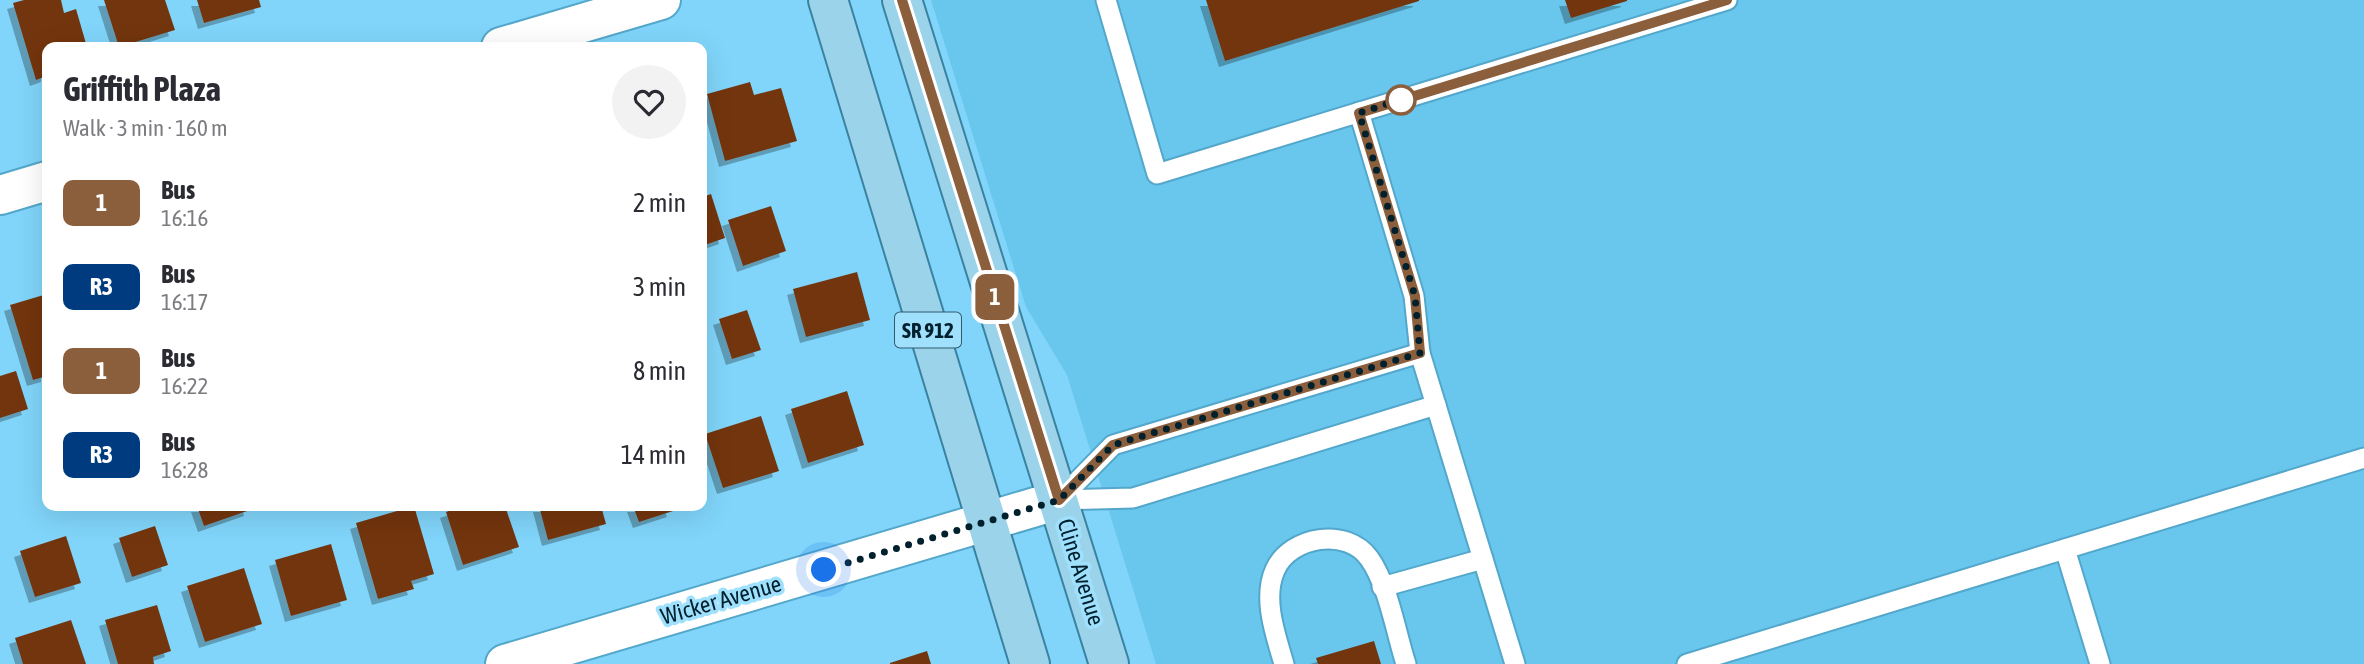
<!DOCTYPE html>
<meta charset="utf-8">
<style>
:root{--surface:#fff;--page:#f2f2f3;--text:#2b2b33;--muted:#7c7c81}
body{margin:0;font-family:"Asap Condensed",sans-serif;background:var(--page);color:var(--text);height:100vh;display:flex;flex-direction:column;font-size:26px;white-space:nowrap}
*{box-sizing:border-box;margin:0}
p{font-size:23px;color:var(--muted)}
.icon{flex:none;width:38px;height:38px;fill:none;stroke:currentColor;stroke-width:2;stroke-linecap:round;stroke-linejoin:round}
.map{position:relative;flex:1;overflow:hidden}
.details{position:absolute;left:42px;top:42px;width:665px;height:469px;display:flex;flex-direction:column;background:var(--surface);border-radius:14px;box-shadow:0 7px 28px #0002}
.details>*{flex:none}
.badge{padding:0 14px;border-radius:10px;font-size:24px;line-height:46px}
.you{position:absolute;width:35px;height:35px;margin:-18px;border:5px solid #fff;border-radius:50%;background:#1a73e8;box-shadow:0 0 0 10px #1a73e833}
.map>.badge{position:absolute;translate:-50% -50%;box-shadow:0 0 0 4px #fff}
.round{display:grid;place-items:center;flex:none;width:74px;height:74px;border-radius:37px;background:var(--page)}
.headline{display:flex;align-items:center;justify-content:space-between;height:119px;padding:0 21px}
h1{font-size:33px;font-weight:700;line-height:52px}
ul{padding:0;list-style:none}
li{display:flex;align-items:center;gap:21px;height:84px;padding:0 21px}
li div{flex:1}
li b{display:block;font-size:26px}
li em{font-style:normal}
li .badge{min-width:77px;font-weight:700;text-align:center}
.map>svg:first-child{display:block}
.built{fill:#69c7ee}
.building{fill:#73360f;filter:url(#shadow)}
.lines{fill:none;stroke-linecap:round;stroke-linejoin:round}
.lane-casing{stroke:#53a7ca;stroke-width:23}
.street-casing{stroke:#53a7ca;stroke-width:42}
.primary-casing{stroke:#3a82a0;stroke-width:42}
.lane{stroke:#fff;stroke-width:19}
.street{stroke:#fff;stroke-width:38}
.primary{stroke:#9bd3eb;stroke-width:38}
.line-casing{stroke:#fff;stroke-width:16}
.line{stroke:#8b5e3c;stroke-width:10}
.walk{stroke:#00202e;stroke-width:7;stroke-dasharray:0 12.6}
.stop-dot{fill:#fff;stroke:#8b5e3c;stroke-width:3.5}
.labels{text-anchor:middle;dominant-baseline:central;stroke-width:7;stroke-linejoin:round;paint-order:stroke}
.shield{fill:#9fe0fd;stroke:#305a6c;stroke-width:2}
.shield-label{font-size:21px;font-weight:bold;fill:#00202e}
.street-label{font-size:23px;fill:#00202e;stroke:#9fe0fd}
</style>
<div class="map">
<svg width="2364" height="664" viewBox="0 0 2364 664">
<defs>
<filter id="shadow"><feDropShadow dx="-6" dy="6" stdDeviation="0" flood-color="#0004"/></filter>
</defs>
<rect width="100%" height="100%" fill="#81d5fa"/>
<!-- built -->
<polygon class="built" points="931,0 2364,0 2364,664 1156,664 1067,375 1026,307"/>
<!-- building -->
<g class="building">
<polygon points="24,0 61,0 64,13 76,9 87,47 47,47 47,76 36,80 13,3"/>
<polygon points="104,0 165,0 175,30 119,47"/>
<polygon points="197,0 259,0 261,7 204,23"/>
<polygon points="1206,0 1419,0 1419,1 1225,61"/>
<polygon points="1565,0 1627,0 1627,1 1571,18"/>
<polygon points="750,82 754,95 781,88 797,141 725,161 707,94"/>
<polygon points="711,194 725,238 702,246 702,197"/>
<polygon points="771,206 786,251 743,266 728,220"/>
<polygon points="857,272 870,320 806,337 793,289"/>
<polygon points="47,294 47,376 33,380 10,305"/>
<polygon points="747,310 761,350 732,359 719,319"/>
<polygon points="16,371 28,409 0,418 0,376"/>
<polygon points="847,391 864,445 808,463 791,409"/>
<polygon points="761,416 779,471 723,488 705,434"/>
<polygon points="197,506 249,506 250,510 204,526"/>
<polygon points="414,506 434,574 411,581 414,589 378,599 356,523"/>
<polygon points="463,506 505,506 519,547 463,565 446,512"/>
<polygon points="539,506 601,506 606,524 548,540"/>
<polygon points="633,506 671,506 673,511 639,522"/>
<polygon points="155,526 168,565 132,577 119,538"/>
<polygon points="66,536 81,583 35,597 20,551"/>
<polygon points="331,544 347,600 291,616 275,560"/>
<polygon points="244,568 262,624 205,642 187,586"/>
<polygon points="157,605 171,651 153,657 154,664 118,664 105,620"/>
<polygon points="71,620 86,664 23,664 15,638"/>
<polygon points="1374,641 1381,664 1318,664 1316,658"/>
<polygon points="927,651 931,664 890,664 890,663"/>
</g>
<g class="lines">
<!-- lane casing -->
<g class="lane-casing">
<g id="lane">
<polyline points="1106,0 1157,174 1727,0"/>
<polyline points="1359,112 1414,296 1420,353 1515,664"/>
<polyline points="1059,500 1113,445 1420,353"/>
<polyline points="1059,500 1133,498 1436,405"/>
<polyline points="2065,549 2100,664"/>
<polyline points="1382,587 1483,559"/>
<path d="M1284,664c-8,-28 -22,-65 -9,-94 15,-34 72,-43 94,-12 19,26 27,75 37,106"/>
<polyline points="1687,664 2364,458"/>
</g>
</g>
<!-- street casing -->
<g class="street-casing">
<g id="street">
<polyline points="501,47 661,0"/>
<polyline points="0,195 47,181"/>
<polyline points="505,664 1059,500"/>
</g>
</g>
<!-- primary casing -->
<g class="primary-casing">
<g id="primary">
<polyline points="828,0 1030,664"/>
<polyline points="902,0 1109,664"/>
</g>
</g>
<!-- lane -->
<use href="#lane" class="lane"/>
<!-- street -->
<use href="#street" class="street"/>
<!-- primary -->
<use href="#primary" class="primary"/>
</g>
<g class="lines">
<!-- line casing -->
<g class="line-casing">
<polyline id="line" points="902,0 1059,500 1113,445 1420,353 1415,296 1359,113 1727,0"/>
</g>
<!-- line -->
<use href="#line" class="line"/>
<!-- walk -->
<polyline class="walk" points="824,570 1059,500 1113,445 1420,353 1415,296 1359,113 1409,97 1401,100"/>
</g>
<!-- markers -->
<circle class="stop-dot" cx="1401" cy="100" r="14"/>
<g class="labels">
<!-- shield labels -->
<rect class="shield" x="895" y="312.5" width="66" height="35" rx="5"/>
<g class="shield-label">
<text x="928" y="330">SR 912</text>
</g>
<!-- street labels -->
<g class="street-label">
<text transform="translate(1081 572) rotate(73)">Cline Avenue</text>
<text transform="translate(721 600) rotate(-16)">Wicker Avenue</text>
</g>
</g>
</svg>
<div class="you" style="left:824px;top:570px"></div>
<b class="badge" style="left:995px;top:297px;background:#8b5e3c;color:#fff">1</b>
<section class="details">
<div class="headline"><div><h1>Griffith Plaza</h1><p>Walk · 3 min · 160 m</p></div><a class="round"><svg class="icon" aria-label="heart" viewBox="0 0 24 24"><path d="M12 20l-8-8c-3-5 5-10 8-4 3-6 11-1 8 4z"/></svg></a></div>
<ul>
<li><span class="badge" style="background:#8b5e3c;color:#fff">1</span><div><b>Bus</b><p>16:16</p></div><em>2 min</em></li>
<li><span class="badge" style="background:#003b80;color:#fff">R3</span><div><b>Bus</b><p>16:17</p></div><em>3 min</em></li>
<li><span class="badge" style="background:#8b5e3c;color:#fff">1</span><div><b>Bus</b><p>16:22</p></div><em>8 min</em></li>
<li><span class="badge" style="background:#003b80;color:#fff">R3</span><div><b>Bus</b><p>16:28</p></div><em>14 min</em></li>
</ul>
</section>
</div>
